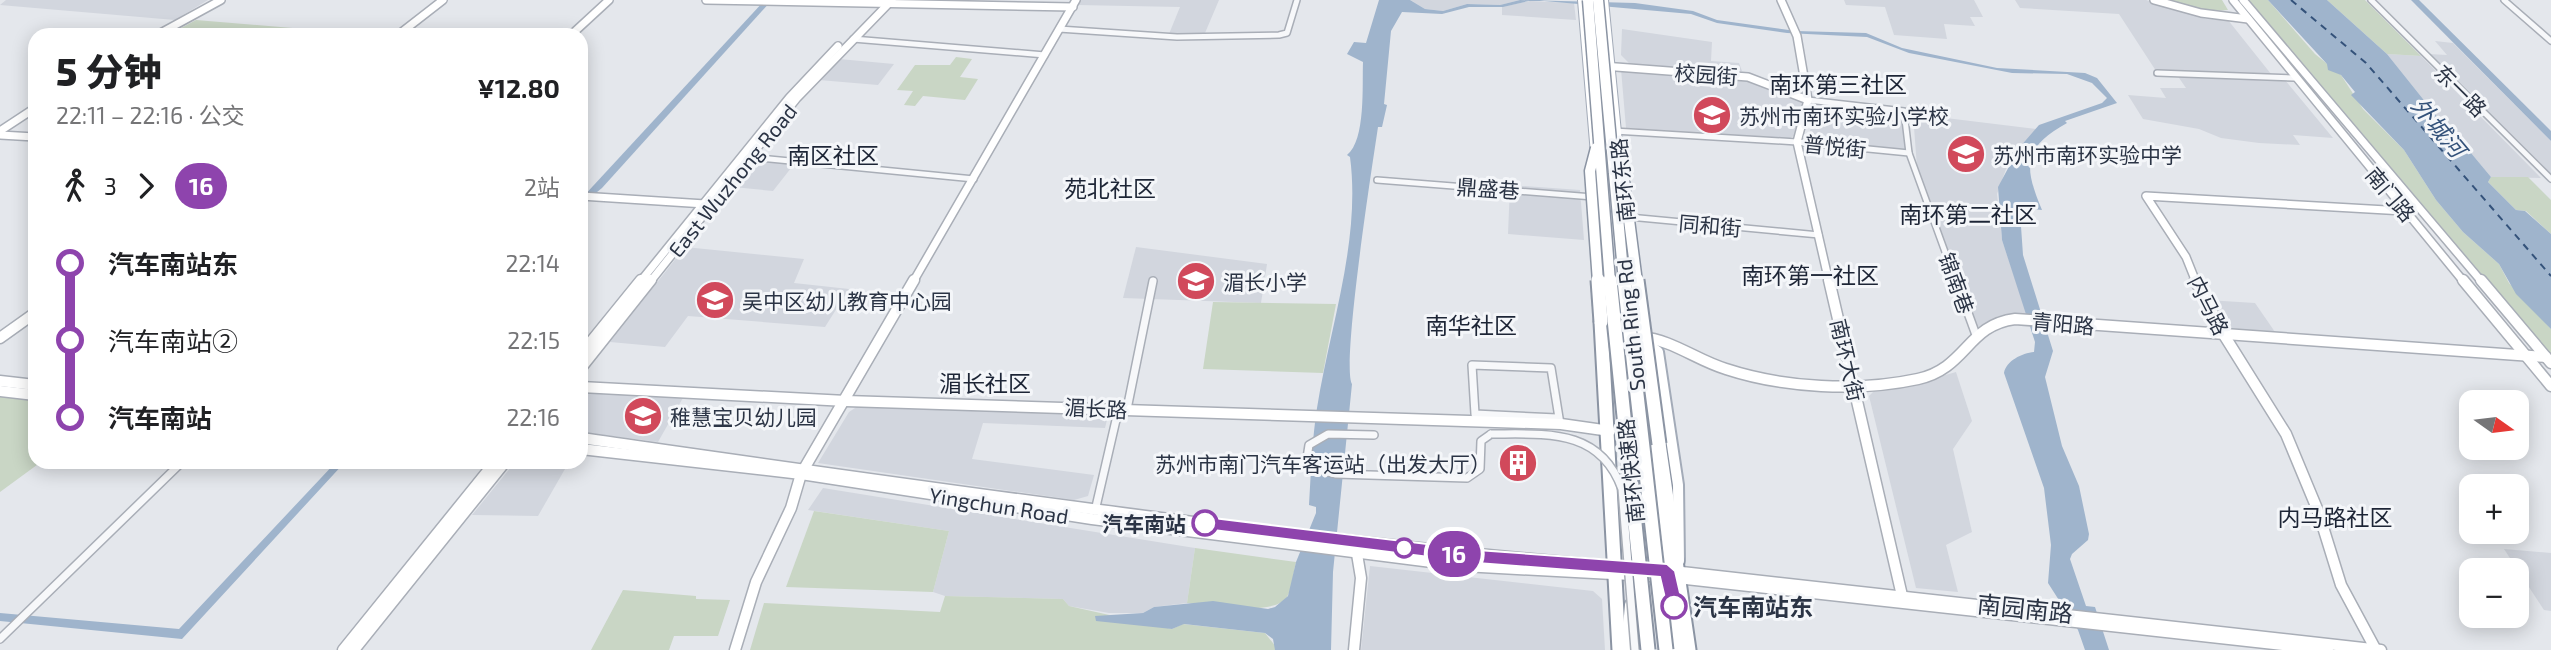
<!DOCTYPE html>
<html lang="zh">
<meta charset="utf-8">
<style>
:root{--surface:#fff;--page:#f6f6f6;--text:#202124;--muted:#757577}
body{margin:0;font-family:"Exo 2","Noto Sans SC",sans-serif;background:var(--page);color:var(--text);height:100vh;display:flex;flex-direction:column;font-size:26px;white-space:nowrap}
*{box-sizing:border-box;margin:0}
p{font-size:23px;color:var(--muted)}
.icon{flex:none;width:38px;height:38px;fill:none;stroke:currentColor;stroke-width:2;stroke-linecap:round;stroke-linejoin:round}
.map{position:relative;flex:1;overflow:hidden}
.side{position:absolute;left:28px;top:28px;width:560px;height:441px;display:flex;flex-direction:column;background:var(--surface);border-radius:21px;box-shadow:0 4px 18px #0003}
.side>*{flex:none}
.badge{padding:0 14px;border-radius:23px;font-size:24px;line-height:46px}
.needle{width:46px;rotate:104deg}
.tools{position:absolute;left:2459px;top:390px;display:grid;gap:14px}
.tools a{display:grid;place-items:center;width:70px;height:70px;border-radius:14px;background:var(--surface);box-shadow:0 4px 18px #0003;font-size:35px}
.map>.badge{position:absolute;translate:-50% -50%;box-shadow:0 0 0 4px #fff}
.legs{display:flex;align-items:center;gap:10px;height:77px;padding:0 28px;font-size:23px}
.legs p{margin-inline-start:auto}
.overview{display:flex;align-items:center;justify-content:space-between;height:119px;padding:0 28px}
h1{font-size:38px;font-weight:800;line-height:52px}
ul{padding:0 28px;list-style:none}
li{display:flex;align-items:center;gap:24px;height:77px;font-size:26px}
li i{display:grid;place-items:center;width:10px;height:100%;margin:0 9px;background:currentColor}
li i::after{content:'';width:18px;height:18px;margin:-9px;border:5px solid;border-radius:50%;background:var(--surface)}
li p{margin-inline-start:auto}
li:first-child i{background:linear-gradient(#0000 50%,currentColor 0)}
li:last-child i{background:linear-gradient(currentColor 50%,#0000 0)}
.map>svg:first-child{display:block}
.built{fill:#d2d6de}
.green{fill:#c9d6c5}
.water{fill:#9fb4cc}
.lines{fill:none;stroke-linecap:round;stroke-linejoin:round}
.ferry{stroke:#34527a;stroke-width:2;stroke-dasharray:7 6;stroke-linecap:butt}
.street-far1-casing{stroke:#a9aeb7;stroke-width:8}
.street-casing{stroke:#a9aeb7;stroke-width:10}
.secondary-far1-casing{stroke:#a9aeb7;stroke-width:10}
.secondary-casing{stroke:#a9aeb7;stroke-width:13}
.primary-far1-casing{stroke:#a3abb8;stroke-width:10}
.primary-casing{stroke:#a3abb8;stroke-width:14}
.highway-casing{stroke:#8b94a3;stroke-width:17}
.street-far1{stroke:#f7f8fa;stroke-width:5}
.street{stroke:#f7f8fa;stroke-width:7}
.secondary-far1{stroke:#fff;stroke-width:7}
.secondary{stroke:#fff;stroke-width:10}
.primary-far1{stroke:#fff;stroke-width:8}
.primary{stroke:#fff;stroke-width:10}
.highway{stroke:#fff;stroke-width:13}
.street-bridge-casing{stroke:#a9aeb7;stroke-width:10;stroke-linecap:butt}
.highway-bridge-far1-casing{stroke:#8b94a3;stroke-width:13;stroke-linecap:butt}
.highway-bridge-casing{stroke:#8b94a3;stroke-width:17;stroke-linecap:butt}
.street-bridge{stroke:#f7f8fa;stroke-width:7}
.highway-bridge-far1{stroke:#fff;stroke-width:10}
.highway-bridge{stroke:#fff;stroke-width:13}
.line-1{fill:#8e44ad;stroke:#fff;stroke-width:2}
.stop-1-dot{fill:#fff;stroke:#8e44ad;stroke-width:3.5}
.labels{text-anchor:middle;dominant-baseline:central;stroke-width:6;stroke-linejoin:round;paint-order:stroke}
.street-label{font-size:21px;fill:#2b3445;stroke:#f4f6f9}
.poi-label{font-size:21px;fill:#2b3445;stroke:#f4f6f9;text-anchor:start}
.stop-label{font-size:21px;font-weight:bold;fill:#2b3445;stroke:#f4f6f9;text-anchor:end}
.neighbourhood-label{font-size:23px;fill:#1d2536;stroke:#f4f6f9}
.water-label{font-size:23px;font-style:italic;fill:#34527a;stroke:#f4f6f9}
.near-stop-label{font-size:24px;font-weight:bold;fill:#2b3445;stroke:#f4f6f9;text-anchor:start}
.near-street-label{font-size:24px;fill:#2b3445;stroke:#f4f6f9}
</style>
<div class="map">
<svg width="2551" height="650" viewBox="0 0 2551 650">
<rect width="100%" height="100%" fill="#e4e7ec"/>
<!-- built -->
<g class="built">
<polygon points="6,0 208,0 175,20 0,5"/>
<polygon points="1080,0 1219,0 1205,33 1169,34 1180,7 1077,5"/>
<polygon points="1410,0 1520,0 1500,5 1467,4 1443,11 1425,9"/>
<polygon points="1844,0 1974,0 1983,17 1970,17 1975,26 1944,24 1947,39 1894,35 1885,7 1846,5"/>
<polygon points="2015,0 2146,0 2206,19 2228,20 2275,79 2285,80 2333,138 2293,135 2300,145 2259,143 2221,138 2199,129 2143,119 2128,95 2166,98 2160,88 2186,88 2177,75 2158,74 2119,14 2020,8"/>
<polygon points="1530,1 1574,3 1576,20 1502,15 1502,7"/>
<polygon points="1622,29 1712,42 1711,61 1739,63 1742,71 1630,64 1621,55"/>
<polygon points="2435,41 2453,43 2551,141 2551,176 2429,54 2447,55"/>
<polygon points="2387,54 2421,56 2541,178 2491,177 2456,135 2451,134"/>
<polygon points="839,59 894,64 878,85 819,80"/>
<polygon points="1621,69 1750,79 1803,101 1794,136 1788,139 1626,128"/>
<polygon points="1820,102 1902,112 1906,150 1808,139 1817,104"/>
<polygon points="1913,114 2036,129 2006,169 1997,194 2002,240 2028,317 1998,316 1976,328 1917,167"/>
<polygon points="755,159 795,163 773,191 733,187"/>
<polygon points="1510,185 1580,190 1584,240 1508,234"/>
<polygon points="685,247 804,259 794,283 849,289 825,327 688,316 665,347 610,342"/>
<polygon points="1136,247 1267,264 1261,303 1123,298"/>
<polygon points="2207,300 2255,303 2275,332 2230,330 2224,327"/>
<polygon points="1956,372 1972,421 1953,449 1972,532 1946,545 1958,592 1916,588 1869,396 1875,390 1904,387"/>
<polygon points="581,390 684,396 658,442 581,432"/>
<polygon points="858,406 1109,412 1105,428 983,423 972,459 1094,475 1088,496 1074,500 818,463 849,412"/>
<polygon points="515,462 569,462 538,516 472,515"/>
<polygon points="823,488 1195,548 1187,603 1154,607 1143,613 1109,613 1069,606 1063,599 945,596 933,592 949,531 808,510"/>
<polygon points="2504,549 2551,553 2551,611 2544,610"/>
<polygon points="1370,566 1593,591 1602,599 1605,650 1361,650"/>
</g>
<!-- green -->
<g class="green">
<polygon points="2163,0 2222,0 2228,10 2202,12"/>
<polygon points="2249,0 2268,0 2315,54 2341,75 2363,109 2404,150 2436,200 2463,232 2499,264 2509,283 2551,329 2551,356"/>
<polygon points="2327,0 2365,0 2421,56 2387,54"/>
<polygon points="196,20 375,35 168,35"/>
<polygon points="956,57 972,59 960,77 978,79 965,100 923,96 915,106 904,105 913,91 897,90 915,65 950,65"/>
<polygon points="2491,177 2528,177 2551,200 2551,234 2526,211 2516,210 2488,182"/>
<polygon points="1213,302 1336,304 1323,373 1203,369"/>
<polygon points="0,396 35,401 35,462 41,462 0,492"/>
<polygon points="814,511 949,531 933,592 786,587"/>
<path d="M1195,548l101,14c-3,11 -3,24 -8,33 -10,23 -79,9 -101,8z"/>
<polygon points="623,590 696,596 696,599 730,600 718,636 674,636 669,650 591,650"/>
<polygon points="945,596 1063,599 1069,606 1172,629 1183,624 1265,633 1276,647 1275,650 750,650 764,603 940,612"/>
</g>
<!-- water -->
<g class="water">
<polygon points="765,0 772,0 602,188 581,205 581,199"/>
<path d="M1379,0h31l15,9 18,2 24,-7 33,1 20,-5 115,3 58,8 24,9 79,11 70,2 36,15 95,20 88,5 12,5 20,25 -52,18 2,2c-45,25 -43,44 -25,87l-19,-2 -3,4 3,43 30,96 -8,26 17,69 17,40 10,48 -1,6 -16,14 -2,5 16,47 9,1 14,43h-24l-7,-20 -30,-47 3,-38 -7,-57 -40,-115c2,-12 18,-20 30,-21l1,-10 -33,-102 -4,-53 21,-39 20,-23 63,-22 5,-5 -15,-15 -25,-9 -55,-1 -103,-20 -42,-16 -80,-4 -70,-10 -26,-9 -158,-14 -30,7h-34l-27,7 -40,-2 -11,19 -7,73 3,1 -5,22h-4c-5,34 -37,238 -26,257l-19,188 -2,78h-56l-2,-11 -8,-6 -81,-9 -12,5 -76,-8 -1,-5 48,-3 11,-6 59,-6 55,8 7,-2 13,-11 8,-34 20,-49v-6l-7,-2c2,-32 3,-65 8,-97 13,-82 44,-168 33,-251l-3,-2c19,-15 15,-70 16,-93l-16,-8 7,-12 12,1z"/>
<polygon points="2268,0 2327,0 2387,54 2451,134 2456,135 2491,177 2488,182 2516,210 2525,211 2551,234 2551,329 2516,294 2499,264 2463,232 2436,200 2404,150 2351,95 2355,92 2341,75 2328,70 2327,64"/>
<polygon points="2411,0 2419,0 2551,131 2551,141"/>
<polygon points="336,462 345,462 182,639 0,621 0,613 179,629"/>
</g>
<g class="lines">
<!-- ferry -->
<polyline class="ferry" points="2291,0 2366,63 2551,276"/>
<!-- street-far1 casing -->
<g class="street-far1-casing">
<g id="street-far1">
<polyline points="2371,0 2551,179"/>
<polyline points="2504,0 2551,41"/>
<polyline points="1059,29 1177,37 1279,35 1287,33 1297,0"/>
<polyline points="853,39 1045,55"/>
<polyline points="2157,73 2294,78"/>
<polyline points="1808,100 1904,111 1909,153 1956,282"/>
<polyline points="1614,131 1797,142 1909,153"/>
<polyline points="750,157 974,179"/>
<polyline points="1377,180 1593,197"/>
<polyline points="1629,217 1819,235"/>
</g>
</g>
<!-- street casing -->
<g class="street-casing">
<g id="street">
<polyline points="1956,280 1976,335"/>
<polyline points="1557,418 1475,414 1472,365 1551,368 1560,424"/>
<polyline points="1374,435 1328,434 1309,445 1307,458 1317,469 1336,474 1467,478 1480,469 1481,441 1491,434"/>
<polyline points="1095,511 1116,420 1127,409 1153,281"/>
<polyline points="0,639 182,462"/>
</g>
</g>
<!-- secondary-far1 casing -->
<g class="secondary-far1-casing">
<g id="secondary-far1">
<polyline points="706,0 1073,7"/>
<polyline points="1781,0 1797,36 1808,100 1797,142 1829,282"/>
<polyline points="2154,0 2201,13 2248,19"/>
<polyline points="2233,0 2464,282"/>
<polyline points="2243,0 2482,282"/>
<polyline points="157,35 221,0"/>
<polyline points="398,35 443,0"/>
<polyline points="571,35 609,0"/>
<polyline points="1603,66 1748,77 1808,100"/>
<polyline points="0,131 35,108"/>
<polyline points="0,135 35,137"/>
<polyline points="581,196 705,204"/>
<polyline points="640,282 789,98 838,46"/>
<polyline points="650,282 797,98 892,0"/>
<polyline points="913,282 1076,0"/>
<polyline points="2196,282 2186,257 2146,196 2404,211"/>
</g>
</g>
<!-- secondary casing -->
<g class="secondary-casing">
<g id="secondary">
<polyline points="1829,280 1903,600"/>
<polyline points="2195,280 2224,335 2286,434 2318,511 2341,585 2376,650"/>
<polyline points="2463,280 2551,386"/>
<polyline points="2481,280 2551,363"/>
<path d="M1641,337c32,3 55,23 85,32 58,19 132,23 192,10 49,-11 49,-54 97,-60l531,38"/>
<polyline points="0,338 35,313"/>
<polyline points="581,354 641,280"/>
<polyline points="581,368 651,280"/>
<polyline points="0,381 35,385"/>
<polyline points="581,387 846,401 1561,424 1610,431"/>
<polyline points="0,391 35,395"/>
<path d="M581,438c359,51 717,104 1078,132"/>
<polyline points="581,449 801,474 1092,519 1463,566 1668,577 2328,650"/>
<polyline points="1673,571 2381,650"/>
<polyline points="343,650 495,462"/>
<polyline points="354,650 505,462"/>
<polyline points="735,650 756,582 791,508 801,474 914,280"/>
<polyline points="1354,650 1361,578 1357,554"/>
</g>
</g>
<!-- primary-far1 casing -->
<g class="primary-far1-casing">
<g id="primary-far1">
<polyline points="1582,0 1595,154"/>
<polyline points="1604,0 1620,163"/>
</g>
</g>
<!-- primary casing -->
<g class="primary-casing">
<g id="primary">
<polyline points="1643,340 1658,352 1678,485 1679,561"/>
<polyline points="1643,369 1670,584"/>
<polyline points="1628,518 1632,587"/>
<polyline points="1626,650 1630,605"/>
</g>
</g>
<!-- highway casing -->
<g class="highway-casing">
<g id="highway">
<polyline points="1601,322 1619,650"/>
<polyline points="1659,444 1689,650"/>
<polyline points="1668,577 1677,650"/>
</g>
</g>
<!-- street-far1 -->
<use href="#street-far1" class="street-far1"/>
<!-- street -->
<use href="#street" class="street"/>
<!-- secondary-far1 -->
<use href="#secondary-far1" class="secondary-far1"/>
<!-- secondary -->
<use href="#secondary" class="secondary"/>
<!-- primary-far1 -->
<use href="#primary-far1" class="primary-far1"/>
<!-- primary -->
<use href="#primary" class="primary"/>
<!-- highway -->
<use href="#highway" class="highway"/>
<!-- street-bridge casing -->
<g class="street-bridge-casing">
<path id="street-bridge" d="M1491,434c55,0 109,-6 131,55l13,161"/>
</g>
<!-- highway-bridge-far1 casing -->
<g class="highway-bridge-far1-casing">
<g id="highway-bridge-far1">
<polyline points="1588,0 1610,282"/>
<polyline points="1598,0 1624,282"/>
<polyline points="1596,148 1590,171 1598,282"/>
<polyline points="1618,157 1623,173 1637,282"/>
</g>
</g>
<!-- highway-bridge casing -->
<g class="highway-bridge-casing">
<g id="highway-bridge">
<polyline points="1598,280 1601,322"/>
<polyline points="1610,280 1648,650"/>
<polyline points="1624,280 1666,650"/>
<polyline points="1637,280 1659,444"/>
</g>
</g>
<!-- street-bridge -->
<use href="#street-bridge" class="street-bridge"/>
<!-- highway-bridge-far1 -->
<use href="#highway-bridge-far1" class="highway-bridge-far1"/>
<!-- highway-bridge -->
<use href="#highway-bridge" class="highway-bridge"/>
</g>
<!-- line-1 -->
<polygon class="line-1" points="1205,517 1477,550 1667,564 1675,571 1683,606 1680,611 1668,611 1660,577 1477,563 1205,529 1197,523"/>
<!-- icons -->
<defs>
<g id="school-disc" transform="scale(2.0125)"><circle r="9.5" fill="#d1495b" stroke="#f4f6f9"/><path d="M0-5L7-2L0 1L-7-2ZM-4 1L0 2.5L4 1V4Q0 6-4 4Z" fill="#fff"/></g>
<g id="building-disc" transform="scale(2.0125)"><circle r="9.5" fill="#d1495b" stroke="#f4f6f9"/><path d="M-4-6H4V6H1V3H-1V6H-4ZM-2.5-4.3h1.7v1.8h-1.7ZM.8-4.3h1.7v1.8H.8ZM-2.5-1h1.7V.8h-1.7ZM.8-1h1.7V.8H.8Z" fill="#fff"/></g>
</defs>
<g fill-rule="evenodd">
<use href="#school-disc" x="1712" y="115"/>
<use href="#school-disc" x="1966" y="154"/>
<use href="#school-disc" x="1196" y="281"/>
<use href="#school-disc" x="715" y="300"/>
<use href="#school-disc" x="643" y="416"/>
<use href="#building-disc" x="1518" y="463"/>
</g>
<!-- markers -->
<g class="stop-1-dot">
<circle cx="1205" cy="523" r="12"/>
<circle cx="1404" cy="548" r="9"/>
<circle cx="1674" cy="606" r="12"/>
</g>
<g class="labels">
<!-- street labels -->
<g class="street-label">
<text transform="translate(1706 74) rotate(4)">校园街</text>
<text transform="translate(2461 90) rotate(45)">东一路</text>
<text transform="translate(1835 146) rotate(6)">普悦街</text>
<text transform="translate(732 180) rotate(-51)">East Wuzhong Road</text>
<text transform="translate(1622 180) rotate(-96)">南环东路</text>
<text transform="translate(1488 188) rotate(4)">鼎盛巷</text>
<text transform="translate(2391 194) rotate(50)">南门路</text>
<text transform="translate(1710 225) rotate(5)">同和街</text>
<text transform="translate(1957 283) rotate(70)">锦南巷</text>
<text transform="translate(2209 305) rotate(63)">内马路</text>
<text transform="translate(2063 323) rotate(5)">青阳路</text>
<text transform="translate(1630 325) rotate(-96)">South Ring Rd</text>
<text transform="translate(1848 360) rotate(77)">南环大街</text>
<text transform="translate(1096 408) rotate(3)">湄长路</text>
<text transform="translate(1630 471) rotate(-96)">南环快速路</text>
<text transform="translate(999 505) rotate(9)">Yingchun Road</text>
</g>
<!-- poi labels -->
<g class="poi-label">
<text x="1739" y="115">苏州市南环实验小学校</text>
<text x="1993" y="154">苏州市南环实验中学</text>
<text x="1223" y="281">湄长小学</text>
<text x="742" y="300">吴中区幼儿教育中心园</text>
<text x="670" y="416">稚慧宝贝幼儿园</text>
<text x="1491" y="463" text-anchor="end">苏州市南门汽车客运站（出发大厅）</text>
</g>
<!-- stop labels -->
<g class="stop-label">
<text x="1186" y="523">汽车南站</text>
</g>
<!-- neighbourhood labels -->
<g class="neighbourhood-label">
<text x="1838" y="84">南环第三社区</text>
<text x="833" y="155">南区社区</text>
<text x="1110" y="188">苑北社区</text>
<text x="1968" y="214">南环第二社区</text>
<text x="1810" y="275">南环第一社区</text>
<text x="1471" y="325">南华社区</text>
<text x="985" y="383">湄长社区</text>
<text x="2335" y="517">内马路社区</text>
</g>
<!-- water labels -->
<g class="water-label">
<text transform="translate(2439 127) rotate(50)">外城河</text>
</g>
<!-- near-stop labels -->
<g class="near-stop-label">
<text x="1693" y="606">汽车南站东</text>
</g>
<!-- near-street labels -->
<g class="near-street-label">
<text transform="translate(2025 608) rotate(6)">南园南路</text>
</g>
</g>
</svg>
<div class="tools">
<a><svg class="needle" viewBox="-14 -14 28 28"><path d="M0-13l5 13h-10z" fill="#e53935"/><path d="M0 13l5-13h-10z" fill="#757577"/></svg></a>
<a>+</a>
<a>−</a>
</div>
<b class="badge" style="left:1454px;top:554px;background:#8e44ad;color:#fff">16</b>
<section class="side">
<div class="overview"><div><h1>5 分钟</h1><p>22:11 – 22:16 · 公交</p></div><b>¥12.80</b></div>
<div class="legs"><svg class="icon" aria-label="walk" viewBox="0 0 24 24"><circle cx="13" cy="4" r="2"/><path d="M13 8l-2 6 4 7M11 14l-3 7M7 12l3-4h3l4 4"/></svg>3<svg class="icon" aria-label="forward" viewBox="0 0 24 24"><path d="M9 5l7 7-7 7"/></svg><b class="badge" style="background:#8e44ad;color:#fff">16</b><p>2站</p></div>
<ul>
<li><i style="color:#8e44ad"></i><b>汽车南站东</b><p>22:14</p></li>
<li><i style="color:#8e44ad"></i><span>汽车南站②</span><p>22:15</p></li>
<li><i style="color:#8e44ad"></i><b>汽车南站</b><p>22:16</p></li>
</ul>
</section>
</div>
